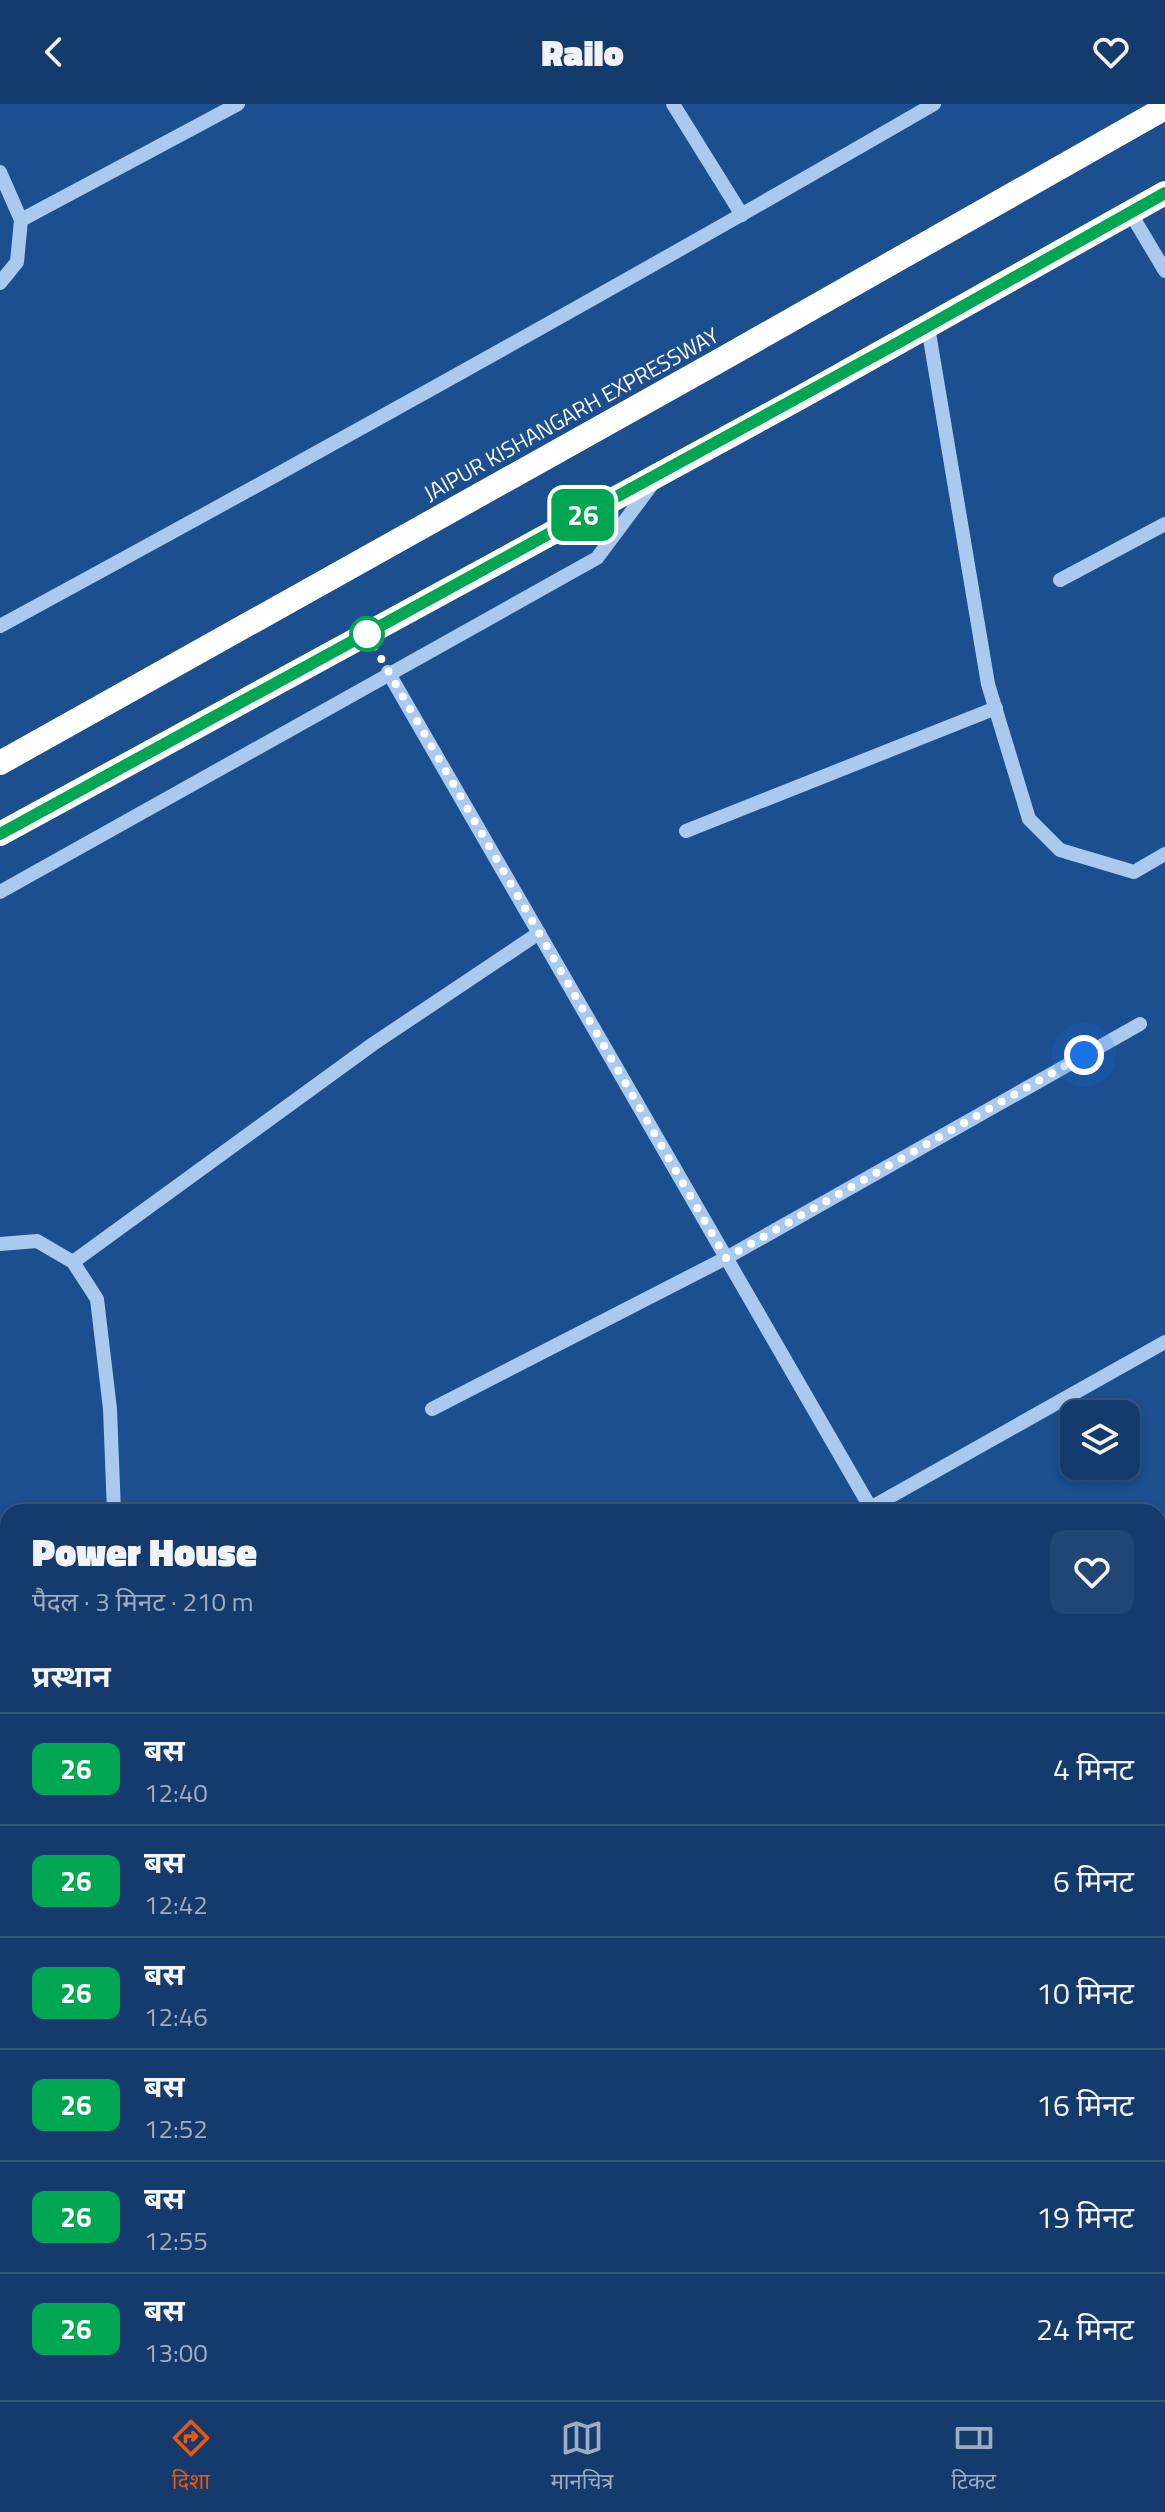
<!DOCTYPE html>
<html lang="hi">
<meta charset="utf-8">
<style>
:root{--surface:#143b6b;--page:#214673;--text:#f1f3f6;--muted:#9dadc1;--line:#33557e;--accent:#ea580c}
body{margin:0;font-family:"Titillium Web","Noto Sans Devanagari",sans-serif;background:var(--page);color:var(--text);height:100vh;display:flex;flex-direction:column;font-size:30px;white-space:nowrap}
*{box-sizing:border-box;margin:0}
p{font-size:26px;color:var(--muted)}
.icon{flex:none;width:44px;height:44px;fill:none;stroke:currentColor;stroke-width:2;stroke-linecap:round;stroke-linejoin:round}
.map{position:relative;flex:1;overflow:hidden}
.sheet{position:absolute;left:0px;top:1400px;width:1166px;height:896px;display:flex;flex-direction:column;background:var(--surface);border-radius:24px 24px 0 0;box-shadow:0 4px 12px #0003,0 0 0 2px var(--line)}
.sheet>*{flex:none}
.badge{padding:0 16px;border-radius:12px;font-size:28px;line-height:52px}
.controls{position:absolute;left:1060px;top:1296px;display:grid;gap:16px}
.controls a{display:grid;place-items:center;width:80px;height:80px;border-radius:16px;background:var(--surface);box-shadow:0 4px 12px #0003,0 0 0 2px var(--line);font-size:40px}
.you{position:absolute;width:40px;height:40px;margin:-20px;border:6px solid #fff;border-radius:50%;background:#1a73e8;box-shadow:0 0 0 12px #1a73e833}
.map>.badge{position:absolute;translate:-50% -50%;box-shadow:0 0 0 4px #fff}
h2{padding:0 32px;font-size:30px;line-height:72px}
.round{display:grid;place-items:center;flex:none;width:84px;height:84px;border-radius:16px;background:var(--page)}
.overview{display:flex;align-items:center;justify-content:space-between;height:136px;padding:0 32px}
h1{font-size:38px;font-weight:800;line-height:60px}
ul{padding:0;list-style:none}
li{display:flex;align-items:center;gap:24px;height:112px;padding:0 32px;border-top:2px solid var(--line)}
li div{flex:1}
li b{display:block;font-size:30px}
li em{font-style:normal}
li .badge{min-width:88px;font-weight:700;text-align:center}
header{display:flex;justify-content:space-between;align-items:center;height:104px;padding:0 32px;background:var(--surface);font-size:36px;font-weight:800}
.tab-bar{display:flex;justify-content:space-around;align-items:center;height:112px;border-top:2px solid var(--line);background:var(--surface);font-size:22px;color:var(--muted)}
.tab-bar a{display:grid;justify-items:center;gap:4px}
.tab-bar .selected{color:var(--accent)}
.map>svg:first-child{display:block}
.lines{fill:none;stroke-linecap:round;stroke-linejoin:round}
.minor{stroke:#a9c9ee;stroke-width:14}
.highway{stroke:#fff;stroke-width:24}
.line-casing{stroke:#fff;stroke-width:18}
.line{stroke:#00a651;stroke-width:12}
.walk{stroke:#fff;stroke-width:8;stroke-dasharray:0 14.4}
.stop-dot{fill:#fff;stroke:#00a651;stroke-width:4}
.labels{text-anchor:middle;dominant-baseline:central;stroke-width:8;stroke-linejoin:round;paint-order:stroke}
.street-label{font-size:22px;fill:#fff;stroke:#1b4f8f}
</style>
<header><svg class="icon" aria-label="back" viewBox="0 0 24 24"><path d="M15 5l-7 7 7 7"/></svg>Railo<svg class="icon" aria-label="heart" viewBox="0 0 24 24"><path d="M12 20l-8-8c-3-5 5-10 8-4 3-6 11-1 8 4z"/></svg></header>
<div class="map">
<svg width="1165" height="2296" viewBox="0 0 1165 2296">
<rect width="100%" height="100%" fill="#1b4f8f"/>
<g class="lines">
<!-- minor -->
<g class="minor">
<polyline points="673,0 742,111"/>
<polyline points="0,68 21,116 17,158 0,179"/>
<polyline points="1131,110 1165,167"/>
<polyline points="21,116 238,0"/>
<polyline points="928,223 988,580 1029,715 1060,746 1134,768 1165,750"/>
<polyline points="1060,476 1165,420"/>
<path d="M0,522c313,-170 625,-343 934,-522"/>
<polyline points="388,568 873,1408"/>
<polyline points="686,727 996,604"/>
<polyline points="0,788 597,454 653,379"/>
<polyline points="0,1140 37,1137 73,1158 97,1195 110,1305 114,1408"/>
<polyline points="73,1158 373,940 539,829"/>
<polyline points="432,1305 726,1154 1140,920"/>
<polyline points="863,1408 1165,1238"/>
<polyline points="0,1458 8,1458"/>
<polyline points="1158,1567 1165,1563"/>
<polyline points="1158,1844 1165,1841"/>
<polyline points="0,1875 8,1873"/>
<polyline points="1158,1902 1165,1914"/>
<polyline points="0,2120 8,2119"/>
<polyline points="86,2288 87,2296"/>
<polyline points="880,2288 885,2296"/>
<polyline points="1099,2288 1104,2296"/>
<polyline points="292,2296 305,2288"/>
<polyline points="779,2296 793,2288"/>
</g>
<!-- highway -->
<g class="highway">
<polyline points="0,659 717,258 1165,4"/>
<polyline points="0,730 803,292 1165,89"/>
</g>
</g>
<g class="lines">
<!-- line casing -->
<g class="line-casing">
<polyline id="line" points="0,730 903,236 1165,89"/>
</g>
<!-- line -->
<use href="#line" class="line"/>
<!-- walk -->
<polyline class="walk" points="367,530 726,1154 1084,951"/>
</g>
<!-- markers -->
<circle class="stop-dot" cx="367" cy="530" r="16"/>
<g class="labels">
<!-- street labels -->
<g class="street-label">
<text transform="translate(571 310) rotate(-29)">JAIPUR KISHANGARH EXPRESSWAY</text>
</g>
</g>
</svg>
<div class="controls">
<a><svg class="icon" aria-label="layers" viewBox="0 0 24 24"><path d="M12 4l9 5-9 5-9-5zM3 14l9 5 9-5"/></svg></a>
</div>
<div class="you" style="left:1084px;top:951px"></div>
<b class="badge" style="left:583px;top:411px;background:#00a651;color:#fff">26</b>
<section class="sheet">
<div class="overview"><div><h1>Power House</h1><p>पैदल · 3 मिनट · 210 m</p></div><a class="round"><svg class="icon" aria-label="heart" viewBox="0 0 24 24"><path d="M12 20l-8-8c-3-5 5-10 8-4 3-6 11-1 8 4z"/></svg></a></div>
<h2>प्रस्थान</h2>
<ul>
<li><span class="badge" style="background:#00a651;color:#fff">26</span><div><b>बस</b><p>12:40</p></div><em>4 मिनट</em></li>
<li><span class="badge" style="background:#00a651;color:#fff">26</span><div><b>बस</b><p>12:42</p></div><em>6 मिनट</em></li>
<li><span class="badge" style="background:#00a651;color:#fff">26</span><div><b>बस</b><p>12:46</p></div><em>10 मिनट</em></li>
<li><span class="badge" style="background:#00a651;color:#fff">26</span><div><b>बस</b><p>12:52</p></div><em>16 मिनट</em></li>
<li><span class="badge" style="background:#00a651;color:#fff">26</span><div><b>बस</b><p>12:55</p></div><em>19 मिनट</em></li>
<li><span class="badge" style="background:#00a651;color:#fff">26</span><div><b>बस</b><p>13:00</p></div><em>24 मिनट</em></li>
</ul>
</section>
</div>
<nav class="tab-bar">
<a class="selected"><svg class="icon" aria-label="directions" viewBox="0 0 24 24"><path d="M12 3l9 9-9 9-9-9zM9 14v-3h6M13 9l2 2-2 2"/></svg>दिशा</a>
<a><svg class="icon" aria-label="map" viewBox="0 0 24 24"><path d="M3 6l6-2 6 2 6-2v14l-6 2-6-2-6 2zM9 4v14M15 6v14"/></svg>मानचित्र</a>
<a><svg class="icon" aria-label="tickets" viewBox="0 0 24 24"><path d="M3 7h18v10H3zM15 7v10"/></svg>टिकट</a>
</nav>
